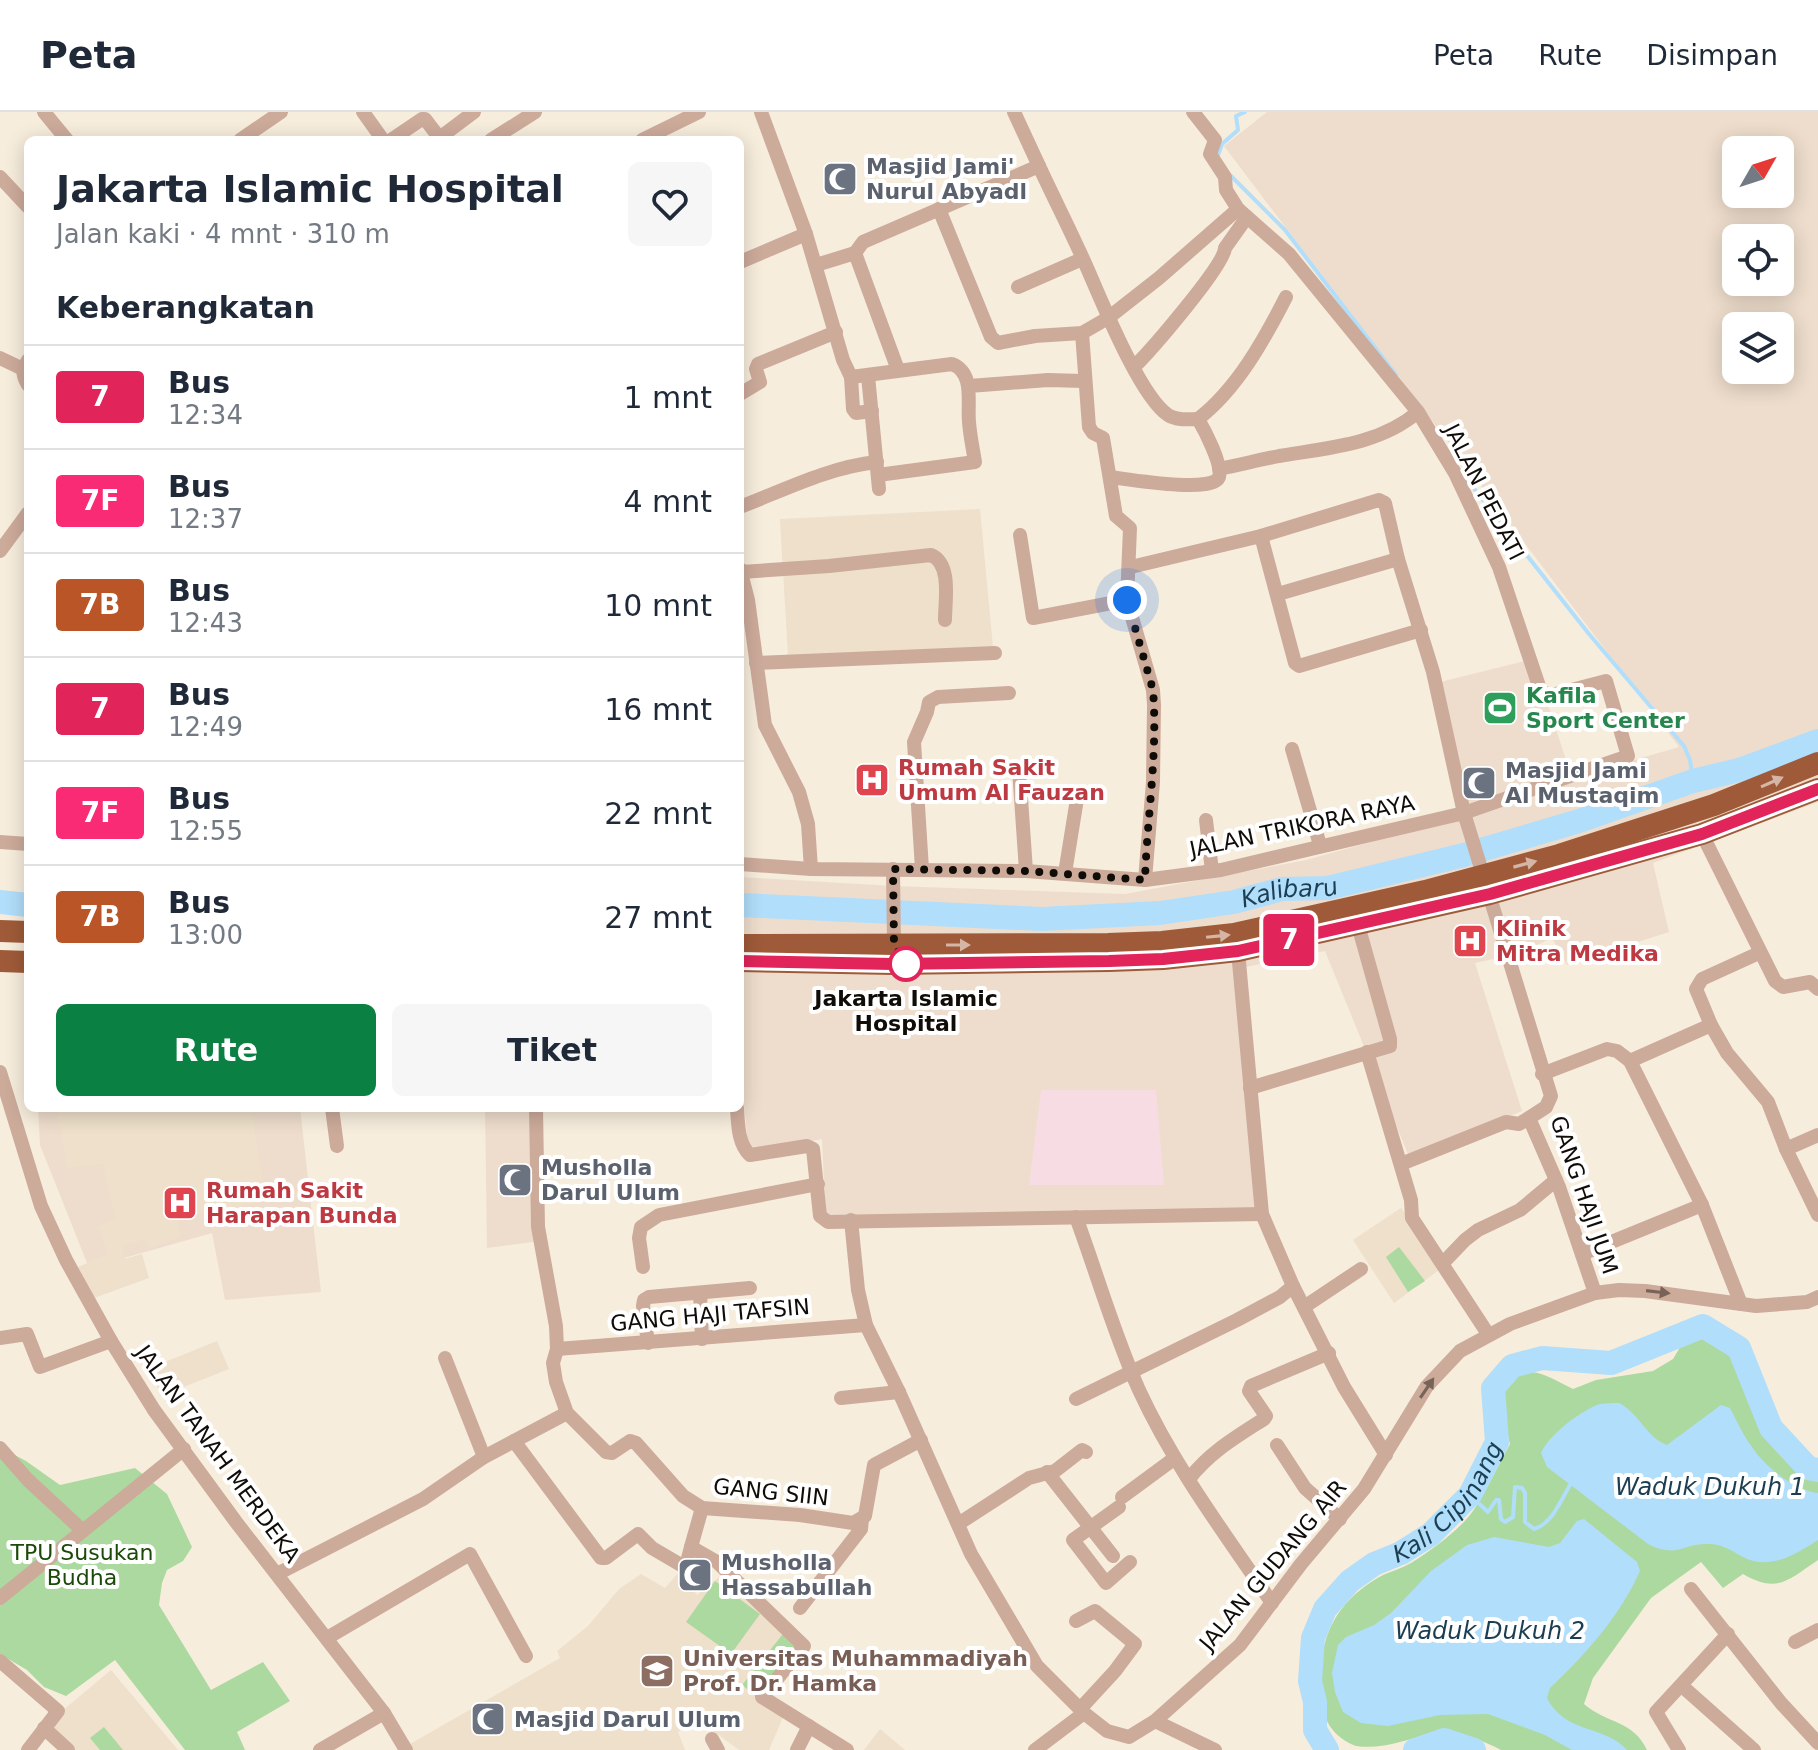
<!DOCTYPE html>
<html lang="id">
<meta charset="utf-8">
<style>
:root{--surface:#fff;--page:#f6f6f7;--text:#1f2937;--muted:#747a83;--line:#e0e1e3;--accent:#0b8043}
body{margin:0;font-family:"DejaVu Sans",sans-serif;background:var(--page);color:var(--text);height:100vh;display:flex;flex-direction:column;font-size:30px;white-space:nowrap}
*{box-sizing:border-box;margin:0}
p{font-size:26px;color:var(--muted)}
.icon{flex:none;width:44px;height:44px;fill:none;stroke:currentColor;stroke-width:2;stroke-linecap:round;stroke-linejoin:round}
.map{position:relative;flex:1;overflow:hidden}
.details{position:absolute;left:24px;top:24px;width:720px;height:976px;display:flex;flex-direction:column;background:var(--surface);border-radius:12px;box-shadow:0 4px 20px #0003}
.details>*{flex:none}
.badge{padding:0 16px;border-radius:6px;font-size:28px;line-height:52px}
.needle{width:52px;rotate:51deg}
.controls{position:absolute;left:1722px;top:24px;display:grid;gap:16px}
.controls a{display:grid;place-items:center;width:72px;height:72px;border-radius:12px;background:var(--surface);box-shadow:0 4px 20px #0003;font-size:40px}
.you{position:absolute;width:40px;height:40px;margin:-20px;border:6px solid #fff;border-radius:50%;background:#1a73e8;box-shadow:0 0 0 12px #1a73e833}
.map>.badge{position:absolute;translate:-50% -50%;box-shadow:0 0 0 4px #fff}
h2{padding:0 32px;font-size:30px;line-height:72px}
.round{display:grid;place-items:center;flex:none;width:84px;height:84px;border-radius:12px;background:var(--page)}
.summary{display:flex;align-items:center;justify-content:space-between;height:136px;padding:0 32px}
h1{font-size:38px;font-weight:600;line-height:60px}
.cta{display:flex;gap:16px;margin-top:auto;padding:16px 32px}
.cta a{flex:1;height:92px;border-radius:12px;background:var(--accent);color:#fff;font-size:32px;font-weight:600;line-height:92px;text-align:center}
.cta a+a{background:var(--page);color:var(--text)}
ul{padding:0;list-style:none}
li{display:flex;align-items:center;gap:24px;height:104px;padding:0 32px;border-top:2px solid var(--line)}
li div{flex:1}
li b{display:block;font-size:30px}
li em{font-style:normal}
li .badge{min-width:88px;font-weight:700;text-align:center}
header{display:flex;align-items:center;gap:48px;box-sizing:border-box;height:112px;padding:0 40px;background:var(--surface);border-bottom:2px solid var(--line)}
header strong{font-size:38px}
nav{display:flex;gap:44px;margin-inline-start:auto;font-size:28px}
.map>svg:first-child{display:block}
.commercial{fill:#edc;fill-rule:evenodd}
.industrial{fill:#f7dde3}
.built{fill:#eee0ca}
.green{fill:#acd99f}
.water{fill:#b1defa}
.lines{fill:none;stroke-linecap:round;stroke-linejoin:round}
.stream{stroke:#b1defa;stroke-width:4}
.river{stroke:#b1defa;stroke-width:24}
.minor{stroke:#cdab9b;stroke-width:14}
.highway{stroke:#9f5b39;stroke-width:22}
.oneway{fill:#d4b5a6}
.oneway2{fill:#786359}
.line-casing{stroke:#fff;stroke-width:18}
.line{stroke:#e1245a;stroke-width:12}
.walk{stroke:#100c08;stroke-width:8;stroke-dasharray:0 14.4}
.stop-dot{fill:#fff;stroke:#e1245a;stroke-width:4}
.labels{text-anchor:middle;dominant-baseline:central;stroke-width:8;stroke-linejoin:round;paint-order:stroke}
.worship-label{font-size:22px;font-weight:bold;fill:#5b616d;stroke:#fff;text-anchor:start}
.street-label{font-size:22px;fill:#100c08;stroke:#fff}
.leisure-label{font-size:22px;font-weight:bold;fill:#27864d;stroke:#fff;text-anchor:start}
.health-label{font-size:22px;font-weight:bold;fill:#be3a42;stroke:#fff;text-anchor:start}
.stop-label{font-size:22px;font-weight:bold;fill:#100c08;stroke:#fff}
.park-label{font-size:22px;fill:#1b4a08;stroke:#fff}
.education-label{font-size:22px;font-weight:bold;fill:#785e54;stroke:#fff;text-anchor:start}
.water-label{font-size:24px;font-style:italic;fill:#1c3e52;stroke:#fff}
</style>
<header>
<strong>Peta</strong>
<nav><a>Peta</a><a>Rute</a><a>Disimpan</a></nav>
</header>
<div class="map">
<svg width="1818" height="1638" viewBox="0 0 1818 1638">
<rect width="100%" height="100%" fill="#f7eddd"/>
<!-- commercial -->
<g class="commercial">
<path d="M1267,0h551v690l-165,61 16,69 -102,33 -15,-27 -35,16 -42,9 47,148 -112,48 -85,-208 -84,17 24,252 -439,6 -4,-87 -73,15 -9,-89v-188l153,9 232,8 181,-34 155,-43 -29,-133 101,-25 39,119 107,-31 -455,-601zM1736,38h44v44h-44zM1736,126h44v44h-44zM1736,214h44v44h-44z"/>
<polygon points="38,996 300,996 321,1180 225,1188 212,1121 89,1156 40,1033"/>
<polygon points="485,996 543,996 540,1129 487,1136"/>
</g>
<!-- industrial -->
<polygon class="industrial" points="1041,978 1156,978 1164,1073 1029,1073"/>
<!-- built -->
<g class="built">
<polygon points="980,397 993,535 788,545 780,407"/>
<polygon points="57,996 256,996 252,1000 264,1082 258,1090 177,1106 180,1125 150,1136 146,1127 122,1134 125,1147 142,1142 149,1166 94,1186 78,1155 108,1142 98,1115 115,1106 103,1052 67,1056"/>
<polygon points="1401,1096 1443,1155 1394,1191 1353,1128"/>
<polygon points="217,1229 229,1257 161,1284 150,1256"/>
<polygon points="679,1460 697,1483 725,1460 799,1533 757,1585 784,1603 769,1638 739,1638 697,1607 678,1620 685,1638 412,1638 410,1632 560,1546 557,1539 588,1514 619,1477 641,1462 665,1476"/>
<polygon points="111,1558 178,1638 72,1638 49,1610"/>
<polygon points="880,1617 905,1638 864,1638"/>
</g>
<!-- green -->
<g class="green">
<polygon points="1399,1135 1425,1169 1408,1180 1386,1145"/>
<path d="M1693,1224l17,4 20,15 36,84 33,31 19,8v82c-30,20 -40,34 -75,14l-20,14 -22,-26 -50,36 -58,80 -9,26c23,20 49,16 63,46h-146c-21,-11 -45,-20 -69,-16 -26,5 -49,16 -76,12 -24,-9 -33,-27 -37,-51 -2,-11 1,-24 3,-36 4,-38 27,-66 61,-84 9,-4 19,-7 28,-12 19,-12 37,-25 53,-41 16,-16 34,-57 46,-78l-11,-42 4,-21c27,-19 43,-5 70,8l23,-9 57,-9 20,-12 12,-20z"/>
<polygon points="0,1335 26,1349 60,1373 135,1356 167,1382 192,1435 183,1449 167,1458 162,1471 159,1493 211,1578 263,1550 290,1589 237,1620 245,1638 185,1638 115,1548 66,1584 44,1575 27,1558 0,1542"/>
<polygon points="715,1469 760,1502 731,1542 686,1510"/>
<polygon points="783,1522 797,1534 756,1584 742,1573"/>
<polygon points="104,1615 123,1638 100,1638 90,1626"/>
</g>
<!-- water -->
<g class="water">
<path d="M1619,1291c20,10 28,35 48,42l54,-40 9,3c7,13 13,27 22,39 12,19 43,44 66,46v47c-22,14 -48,31 -75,17 -11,-6 -21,-13 -34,-13 -27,-1 -31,15 -61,0l-101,-77 -6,-14c8,-18 40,-43 59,-49 6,-1 13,-1 19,-1z"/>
<path d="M1584,1407l53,43 3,9c-20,45 -54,83 -90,117l-3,10c18,36 58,27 80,52h-55l-27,-15 -57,-21 -48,1 -52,11 -27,-3 -18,-11 -8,-20 -3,-19 6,-28 8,-8 28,-12 17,-12 40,-42 36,-26 27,-8 55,10 11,-4 17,-22z"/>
</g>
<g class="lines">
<!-- stream -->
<g class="stream">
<polyline points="1218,43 1222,32 1238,18 1236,4 1245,0"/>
<polyline points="1231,64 1285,118 1396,263"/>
<polyline points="1461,360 1589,522 1684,634 1690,648 1693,669"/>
<path d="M1470,1383l18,17 8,-12h3l2,19 4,3 8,-5 2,-30 7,1 3,5v29l9,7c18,-5 27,-29 36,-44"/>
</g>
<!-- river -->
<g class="river">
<polyline points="0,790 28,793"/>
<path id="s1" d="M740,793l302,14 118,-6 74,-11 48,-13 46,-1 136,-33 115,-34 114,-40 46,-11 79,-29"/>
<path id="s2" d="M1327,1638l-12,-20v-28l-5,-21 3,-43 12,-29 25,-28 24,-17 27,-11 30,-19 39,-39 27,-53 -4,-54 19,-22 30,-8 69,5 92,-37 36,22 32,80 37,40 10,2"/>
<polyline points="1415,1638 1444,1628 1474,1638"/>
</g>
<!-- minor -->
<g class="minor">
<polyline points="44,0 67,28"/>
<polyline points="363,0 383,28"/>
<path d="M761,0l45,122 37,126 8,17 101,-13c23,9 15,39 17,58 1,14 4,27 6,40l-97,13"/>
<polyline points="240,28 281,0"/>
<polyline points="391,28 422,7 425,7 438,24 442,24 474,0"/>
<polyline points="491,28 535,0"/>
<polyline points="642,28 699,0"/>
<path d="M1039,54c17,37 36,73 52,111 14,32 50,120 77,138 9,6 21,4 30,4 6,10 25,46 21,58 -6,17 -92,2 -109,0"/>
<polyline points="0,65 28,95"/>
<polyline points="939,97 991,225 998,231 1035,224 1082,221 1108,206 1159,166 1238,97"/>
<polyline points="855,141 898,258"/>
<polyline points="740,150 806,122"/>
<polyline points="816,153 855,141 863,130 1039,54 1014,0"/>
<polyline points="1018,175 1082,147"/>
<polyline points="1082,221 1089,315 1093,321 1103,326 1116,404 1130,416 1127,488 1153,578 1154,593 1153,670 1145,768"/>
<polyline points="0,246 23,257"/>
<path d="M28,248c-6,10 -6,15 0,25"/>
<path d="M1135,254c16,-16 89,-100 90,-118l22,-31"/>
<polyline points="868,264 879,377"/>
<polyline points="851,265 853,297 856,301 872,299"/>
<polyline points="969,274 1048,268 1084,269"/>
<polyline points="740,282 760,270 756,257 758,252 836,220"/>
<path d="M1198,307c39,-30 66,-79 88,-122"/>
<path d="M1219,357c20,-4 40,-9 60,-13 48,-8 100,-11 139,-44"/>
<path d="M740,395c44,-17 89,-40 137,-45"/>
<polyline points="1020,423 1033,506 1127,488"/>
<polyline points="1261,424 1379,388 1385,391 1398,447 1433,560 1464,701 1551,984 1546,995 1529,1006 1559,1075 1595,1181"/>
<polyline points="0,439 28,401"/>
<polyline points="1135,454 1261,424 1295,551 1299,554 1421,518"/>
<polyline points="740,457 748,488 765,613 799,680 808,712 811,757"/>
<path d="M741,460l88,-6 102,-11c21,9 14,45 14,65"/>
<polyline points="1278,482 1398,447"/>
<polyline points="756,551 995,541"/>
<polyline points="1292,637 1320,733"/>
<polyline points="1019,657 1026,759"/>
<polyline points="1206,708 1212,759"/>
<polyline points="1702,722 1775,869 1783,875 1810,870 1818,877"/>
<polyline points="0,730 28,732"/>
<polyline points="740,752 811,757 1026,759 1145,768 1221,758 1464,701 1628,644 1606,569 1552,583 1541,580 1499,455 1455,361 1418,300 1289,142 1238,97 1226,78 1225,65 1210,42 1215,28 1193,0"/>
<polyline points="893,757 894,833"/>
<polyline points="922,757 914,630 927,600 929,590 938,585 1009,581"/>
<polyline points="1065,761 1077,687"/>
<polyline points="1238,839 1262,1102 1293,1174 1344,1275 1386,1343"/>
<polyline points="1759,841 1702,867 1696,877 1711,913 1727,941 1768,990 1786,1037 1818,1103"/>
<polyline points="1367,940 1411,1088 1412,1106 1488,1222"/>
<polyline points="1630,949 1711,913"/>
<polyline points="0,960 41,1094 66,1148 111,1229 154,1298 236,1410 384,1601 406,1638"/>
<polyline points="1542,962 1607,937 1617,939 1630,949 1702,1093 1741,1192"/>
<polyline points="1250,976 1390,934 1390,927 1358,813"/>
<polyline points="332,996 337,1034"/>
<polyline points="536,996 538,1115 556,1214 557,1237 553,1251 556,1270 567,1301 606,1340 612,1341 630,1329 636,1331 683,1384 702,1396 800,1403 853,1411 865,1404 874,1353 921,1328"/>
<path d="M737,996c1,16 1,36 13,47l57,-9 6,3 7,67 8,6 434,-8"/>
<polyline points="1786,1037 1818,1023"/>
<polyline points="1401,1052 1506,1010 1519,1012 1529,1006"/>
<path d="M1076,1105c21,57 38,117 63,173 35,76 86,144 133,213"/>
<polyline points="851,1108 858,1178 866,1213 899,1280 971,1442 1037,1554 1084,1601 1107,1619 1129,1625 1155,1609 1240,1533 1301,1452 1364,1377 1427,1274 1460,1239 1510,1212 1595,1181 1619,1178 1645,1179 1756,1194 1807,1190 1818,1185"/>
<polyline points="1582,1142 1702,1093"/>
<polyline points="1443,1151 1465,1128 1478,1118 1520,1098 1556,1068"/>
<polyline points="643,1155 639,1126 641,1115 659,1103 818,1072"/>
<polyline points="700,1181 702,1227"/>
<polyline points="1304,1195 1361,1157"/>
<polyline points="0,1226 27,1222 40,1255 111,1229"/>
<polyline points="648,1231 643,1194 644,1188 649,1185 750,1176"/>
<polyline points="557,1237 866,1213"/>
<polyline points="445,1246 484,1345"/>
<polyline points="841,1286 899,1280"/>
<polyline points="1076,1287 1237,1208 1280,1185 1293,1174"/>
<polyline points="514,1329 601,1446 606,1446 638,1422 652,1436 681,1453 687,1450 691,1435"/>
<polyline points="1277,1333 1305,1376 1340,1407"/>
<polyline points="0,1336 28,1368 83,1419"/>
<polyline points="1047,1360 1113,1444"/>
<path d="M1189,1367c21,-27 47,-42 75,-60l2,-3 -17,-25 2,-5 78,-33"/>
<polyline points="1122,1385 1175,1346"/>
<polyline points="1119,1395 1073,1428 1106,1471 1130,1450"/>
<polyline points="702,1396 691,1435 717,1450 804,1534 762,1585 847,1638"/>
<polyline points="958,1412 1029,1366 1055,1359 1082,1338 1086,1340"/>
<polyline points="277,1462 423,1387 484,1345 567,1301"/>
<polyline points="1691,1477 1781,1591 1818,1631"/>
<polyline points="0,1486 184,1337"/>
<polyline points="800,1496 861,1417 862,1407"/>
<polyline points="1076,1509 1095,1499 1135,1532 1115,1559 1080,1597"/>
<polyline points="327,1526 470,1442 526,1544"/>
<polyline points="1795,1530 1818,1518"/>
<polyline points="0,1549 58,1599 28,1638"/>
<polyline points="1682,1574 1754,1638"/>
<polyline points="1155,1609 1215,1638"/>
<polyline points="44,1616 68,1638"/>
<polyline points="712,1627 718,1638"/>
<polyline points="320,1638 384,1601"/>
<polyline points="797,1638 809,1614"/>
<polyline points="1035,1638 1084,1601"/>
<polyline points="1679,1638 1656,1600 1728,1522"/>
</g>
<!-- highway -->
<g class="highway">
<polyline points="0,819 28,820"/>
<polyline points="740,833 1108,832 1162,830 1234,822 1425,779 1559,743 1714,693 1818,651"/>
<polyline points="0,849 28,850"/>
<polyline points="740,849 893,852 1109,849 1163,847 1238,839 1490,782 1702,722 1818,677"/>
</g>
</g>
<!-- one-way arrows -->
<defs><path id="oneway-solid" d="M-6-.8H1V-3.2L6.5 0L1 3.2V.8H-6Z" transform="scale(2)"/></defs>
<g class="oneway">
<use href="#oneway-solid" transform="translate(1772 670) rotate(-24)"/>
<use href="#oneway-solid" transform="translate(1525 752) rotate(-15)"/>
<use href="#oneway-solid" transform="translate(1218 824) rotate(-6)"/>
<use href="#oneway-solid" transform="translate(958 833)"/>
</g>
<g class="oneway2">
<use href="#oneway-solid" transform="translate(1658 1180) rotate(7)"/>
<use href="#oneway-solid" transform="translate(1427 1276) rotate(-56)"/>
</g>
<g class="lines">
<!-- line casing -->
<g class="line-casing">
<polyline id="line" points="740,849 893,852 1109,849 1163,847 1238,839 1490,782 1702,722 1818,677"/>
</g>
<!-- line -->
<use href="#line" class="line"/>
<!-- walk -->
<path class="walk" d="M906,852l-12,-19 -1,-76 133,2 119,9c2,-63 13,-127 8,-190l-26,-90"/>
</g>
<!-- icons -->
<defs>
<g id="mosque-square" transform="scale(1.8)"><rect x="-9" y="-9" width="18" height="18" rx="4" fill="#6b7280" stroke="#fff"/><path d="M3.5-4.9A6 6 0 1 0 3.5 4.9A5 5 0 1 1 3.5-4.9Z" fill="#fff"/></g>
<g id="stadium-square" transform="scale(1.8)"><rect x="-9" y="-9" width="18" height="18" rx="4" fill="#2e9e5b" stroke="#fff"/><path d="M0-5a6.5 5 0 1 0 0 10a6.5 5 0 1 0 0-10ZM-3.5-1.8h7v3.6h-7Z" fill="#fff"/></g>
<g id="hospital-square" transform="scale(1.8)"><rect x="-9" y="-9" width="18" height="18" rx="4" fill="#e0444e" stroke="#fff"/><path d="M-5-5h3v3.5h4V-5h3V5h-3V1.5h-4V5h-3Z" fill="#fff"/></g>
<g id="university-square" transform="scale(1.8)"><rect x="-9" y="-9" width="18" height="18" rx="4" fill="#8d6e63" stroke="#fff"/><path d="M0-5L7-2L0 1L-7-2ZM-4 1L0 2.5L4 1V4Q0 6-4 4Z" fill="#fff"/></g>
</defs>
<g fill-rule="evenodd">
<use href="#mosque-square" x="840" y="67"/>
<use href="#stadium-square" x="1500" y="596"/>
<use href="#hospital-square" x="872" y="668"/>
<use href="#mosque-square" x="1479" y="671"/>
<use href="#hospital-square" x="1470" y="829"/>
<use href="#mosque-square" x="515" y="1068"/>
<use href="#hospital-square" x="180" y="1091"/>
<use href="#mosque-square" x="695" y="1463"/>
<use href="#university-square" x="657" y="1559"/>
<use href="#mosque-square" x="488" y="1607"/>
</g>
<!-- markers -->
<circle class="stop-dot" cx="906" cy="852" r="16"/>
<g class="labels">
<!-- worship labels -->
<g class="worship-label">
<text x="866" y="54">Masjid Jami'<tspan x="866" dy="25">Nurul Abyadl</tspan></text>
<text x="1505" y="658">Masjid Jami<tspan x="1505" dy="25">Al Mustaqim</tspan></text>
<text x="541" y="1055">Musholla<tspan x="541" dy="25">Darul Ulum</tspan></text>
<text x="721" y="1450">Musholla<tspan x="721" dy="25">Hassabullah</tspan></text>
<text x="514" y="1607">Masjid Darul Ulum</text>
</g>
<!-- street labels -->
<g class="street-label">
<text transform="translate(1484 380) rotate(63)">JALAN PEDATI</text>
<text transform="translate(1302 714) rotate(-12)">JALAN TRIKORA RAYA</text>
<text transform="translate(1584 1083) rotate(71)">GANG HAJI JUM</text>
<text transform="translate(710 1203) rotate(-5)">GANG HAJI TAFSIN</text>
<text transform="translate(218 1342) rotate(54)">JALAN TANAH MERDEKA</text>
<text transform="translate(771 1380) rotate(6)">GANG SIIN</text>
<text transform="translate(1273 1453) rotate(-50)">JALAN GUDANG AIR</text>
</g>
<!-- leisure labels -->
<g class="leisure-label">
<text x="1526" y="583">Kafila<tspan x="1526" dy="25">Sport Center</tspan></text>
</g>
<!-- health labels -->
<g class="health-label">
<text x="898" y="655">Rumah Sakit<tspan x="898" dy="25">Umum Al Fauzan</tspan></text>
<text x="1496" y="816">Klinik<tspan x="1496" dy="25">Mitra Medika</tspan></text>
<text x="206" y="1078">Rumah Sakit<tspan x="206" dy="25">Harapan Bunda</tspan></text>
</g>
<!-- stop labels -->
<g class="stop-label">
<text x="906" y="886">Jakarta Islamic<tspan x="906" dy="25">Hospital</tspan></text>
</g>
<!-- park labels -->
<g class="park-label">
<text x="82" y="1440">TPU Susukan<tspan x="82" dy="25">Budha</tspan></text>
</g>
<!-- education labels -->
<g class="education-label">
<text x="683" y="1546">Universitas Muhammadiyah<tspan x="683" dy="25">Prof. Dr. Hamka</tspan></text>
</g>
<!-- water labels -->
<g class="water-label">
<text stroke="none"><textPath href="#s1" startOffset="552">Kalibaru</textPath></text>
<text x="1710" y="1375">Waduk Dukuh 1</text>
<text stroke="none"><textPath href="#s2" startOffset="314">Kali Cipinang</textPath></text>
<text x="1490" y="1519">Waduk Dukuh 2</text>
</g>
</g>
</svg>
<div class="controls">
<a><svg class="needle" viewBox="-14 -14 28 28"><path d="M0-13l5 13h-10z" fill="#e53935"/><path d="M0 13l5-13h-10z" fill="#747a83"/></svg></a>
<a><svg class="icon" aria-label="locate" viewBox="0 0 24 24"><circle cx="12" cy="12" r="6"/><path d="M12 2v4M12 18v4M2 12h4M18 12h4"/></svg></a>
<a><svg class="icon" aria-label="layers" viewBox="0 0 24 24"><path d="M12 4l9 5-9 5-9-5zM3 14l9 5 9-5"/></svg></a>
</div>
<div class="you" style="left:1127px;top:488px"></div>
<b class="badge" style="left:1289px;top:828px;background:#e1245a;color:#fff">7</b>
<section class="details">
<div class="summary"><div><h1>Jakarta Islamic Hospital</h1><p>Jalan kaki · 4 mnt · 310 m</p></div><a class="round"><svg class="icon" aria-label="heart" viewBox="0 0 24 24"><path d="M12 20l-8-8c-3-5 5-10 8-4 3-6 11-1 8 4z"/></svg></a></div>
<h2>Keberangkatan</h2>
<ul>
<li><span class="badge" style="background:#e1245a;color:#fff">7</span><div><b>Bus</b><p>12:34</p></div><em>1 mnt</em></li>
<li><span class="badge" style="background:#fa2b75;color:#fff">7F</span><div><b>Bus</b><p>12:37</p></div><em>4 mnt</em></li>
<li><span class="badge" style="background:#ba5527;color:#fff">7B</span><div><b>Bus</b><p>12:43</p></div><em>10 mnt</em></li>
<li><span class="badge" style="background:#e1245a;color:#fff">7</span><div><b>Bus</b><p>12:49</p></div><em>16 mnt</em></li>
<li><span class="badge" style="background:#fa2b75;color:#fff">7F</span><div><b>Bus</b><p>12:55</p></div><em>22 mnt</em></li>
<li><span class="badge" style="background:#ba5527;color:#fff">7B</span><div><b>Bus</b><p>13:00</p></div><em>27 mnt</em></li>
</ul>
<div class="cta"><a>Rute</a><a>Tiket</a></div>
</section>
</div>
